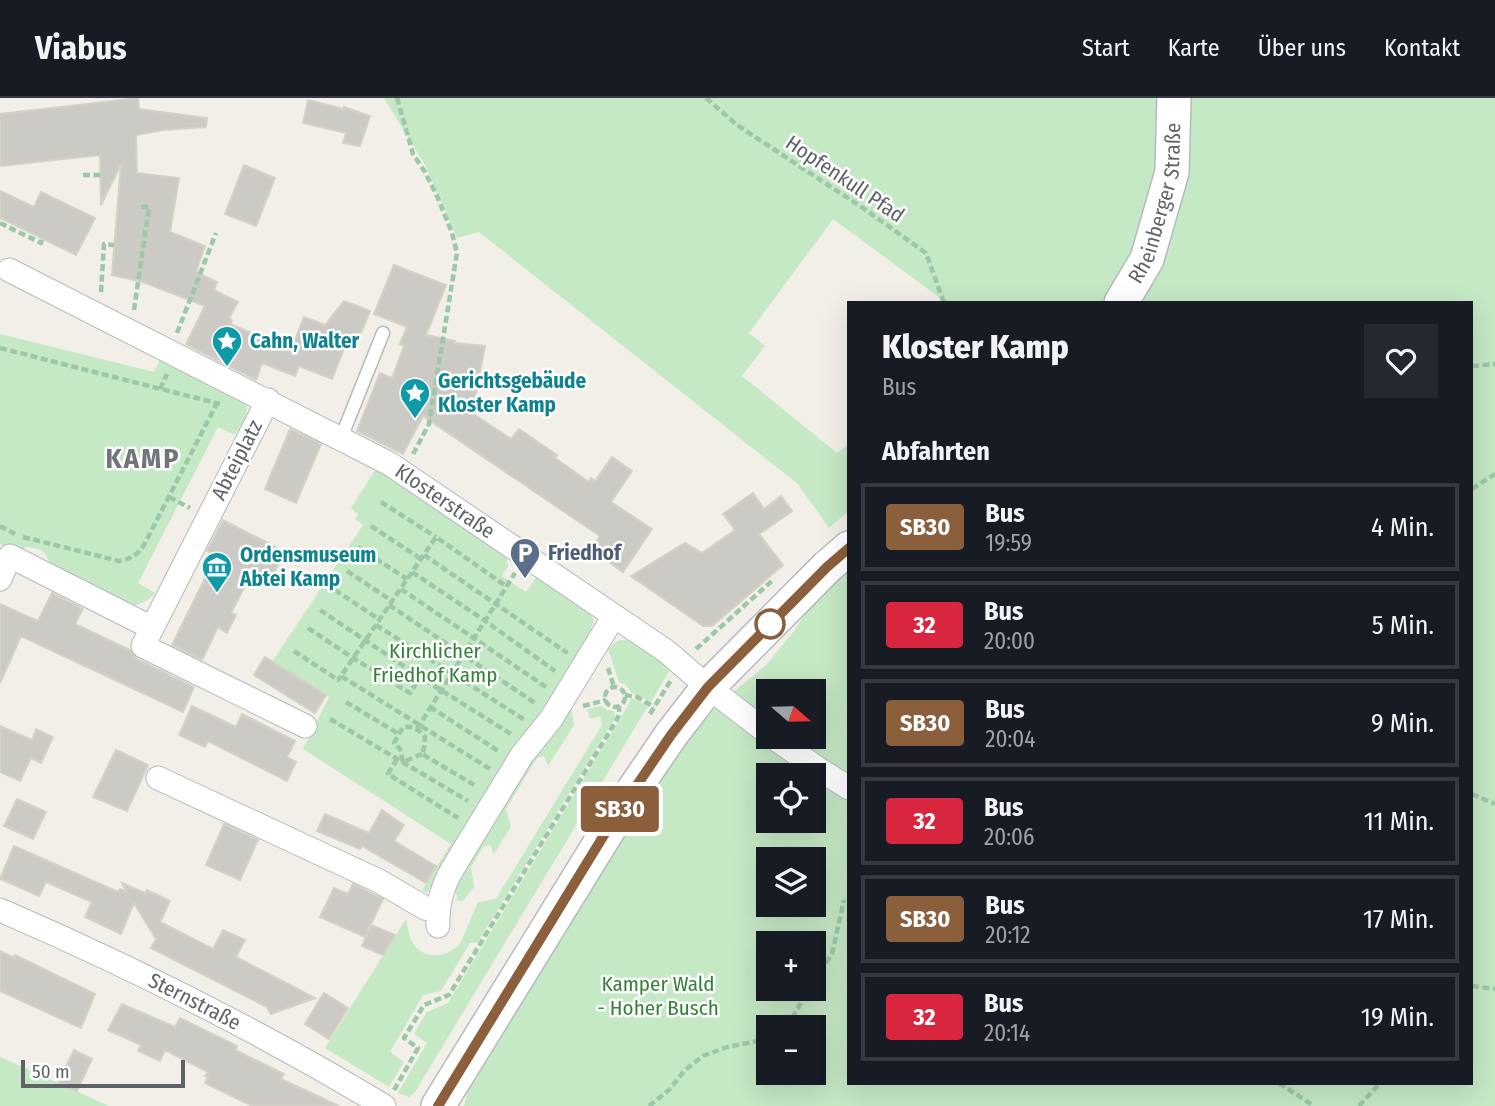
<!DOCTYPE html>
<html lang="de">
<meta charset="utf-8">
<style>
:root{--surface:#171b24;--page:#242831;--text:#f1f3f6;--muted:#9ea1a6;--line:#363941}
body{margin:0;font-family:"Fira Sans Condensed",sans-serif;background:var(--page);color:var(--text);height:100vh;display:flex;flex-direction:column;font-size:26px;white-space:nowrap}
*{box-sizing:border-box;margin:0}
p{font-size:23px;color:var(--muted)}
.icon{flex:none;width:38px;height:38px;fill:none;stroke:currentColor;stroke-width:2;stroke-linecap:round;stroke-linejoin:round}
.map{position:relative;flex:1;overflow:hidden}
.panel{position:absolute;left:847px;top:203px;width:626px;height:784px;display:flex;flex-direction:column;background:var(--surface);border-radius:0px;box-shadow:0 7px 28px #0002}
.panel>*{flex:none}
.badge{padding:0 14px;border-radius:5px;font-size:24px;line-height:46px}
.needle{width:46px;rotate:110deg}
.controls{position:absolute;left:756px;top:581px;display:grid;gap:14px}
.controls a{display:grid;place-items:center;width:70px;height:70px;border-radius:0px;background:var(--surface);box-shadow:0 7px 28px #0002;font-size:35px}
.scale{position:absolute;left:21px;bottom:18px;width:164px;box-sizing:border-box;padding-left:7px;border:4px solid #5f6368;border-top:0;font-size:19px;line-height:24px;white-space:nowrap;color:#5f6368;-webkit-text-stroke:5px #fff;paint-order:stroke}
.map>.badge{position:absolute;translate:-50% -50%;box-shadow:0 0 0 4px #fff}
h2{padding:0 35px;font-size:26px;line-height:63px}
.round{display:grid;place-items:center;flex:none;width:74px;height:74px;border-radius:0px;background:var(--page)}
.overview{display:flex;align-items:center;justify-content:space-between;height:119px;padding:0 35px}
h1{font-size:33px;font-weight:800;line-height:52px}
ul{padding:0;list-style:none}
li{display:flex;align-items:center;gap:21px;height:88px;margin:0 14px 10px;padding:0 21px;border:4px solid var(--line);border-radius:0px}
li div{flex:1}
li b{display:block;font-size:26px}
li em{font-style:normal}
li .badge{min-width:77px;font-weight:700;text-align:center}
header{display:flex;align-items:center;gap:42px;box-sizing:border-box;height:98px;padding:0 35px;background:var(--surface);border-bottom:2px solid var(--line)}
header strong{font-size:33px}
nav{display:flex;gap:38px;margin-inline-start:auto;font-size:24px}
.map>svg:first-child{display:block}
.green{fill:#c5e8c5;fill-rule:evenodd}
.building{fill:#cccac5;stroke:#d6d1c6;stroke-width:2}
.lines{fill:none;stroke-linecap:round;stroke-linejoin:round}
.service-casing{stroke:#b5b8bc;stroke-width:15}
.minor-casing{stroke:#b5b8bc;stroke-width:25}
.secondary-casing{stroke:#b6babf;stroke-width:36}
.path{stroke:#9cc7a9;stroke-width:4.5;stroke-dasharray:7 3.5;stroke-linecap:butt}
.service{stroke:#fff;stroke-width:12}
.minor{stroke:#fff;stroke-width:23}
.secondary{stroke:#fff;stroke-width:33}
.line-casing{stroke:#fff;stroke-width:16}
.line{stroke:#8b5e3c;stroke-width:10}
.stop-dot{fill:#fff;stroke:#8b5e3c;stroke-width:3.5}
.labels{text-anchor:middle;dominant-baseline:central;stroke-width:5;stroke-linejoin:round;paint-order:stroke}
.street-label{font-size:21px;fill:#5f6368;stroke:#fff}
.culture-label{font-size:21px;font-weight:bold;fill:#0d838f;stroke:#fff;text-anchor:start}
.service-label{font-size:21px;font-weight:bold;fill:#4e5e75;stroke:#fff;text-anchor:start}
.park-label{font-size:21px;fill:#348238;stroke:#fff}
.district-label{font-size:28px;font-weight:bold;letter-spacing:2px;fill:#70757a;stroke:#fff}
</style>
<header>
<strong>Viabus</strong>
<nav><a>Start</a><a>Karte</a><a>Über uns</a><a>Kontakt</a></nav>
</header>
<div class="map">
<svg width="1495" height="1008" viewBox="0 0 1495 1008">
<rect width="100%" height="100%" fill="#f1efe8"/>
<!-- green -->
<g class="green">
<path d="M384,0h1111v1008h-1031l5,-20 17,-28 60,-94 99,-162 45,-65 30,-34 46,-38 28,-34 24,-38 31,-28v518h623v-780h-525l-114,-84 -84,114 16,13 -23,30 95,77 12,-9v67l-20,17 -31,-44 -319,-252 -22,6 -32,-73zM768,593h46v46h-46zM768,677h46v46h-46zM768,761h46v46h-46zM768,845h46v46h-46zM768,929h46v46h-46z"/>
<path d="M0,236l154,38 6,-13 84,41c8,13 -2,24 -9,35l-17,-8 -80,156 17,10c-8,9 -15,12 -27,13l-76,-38 -7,-15 -7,-4 -11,-2 -13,4 -14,-7z"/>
<polygon points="376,371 392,380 506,457 508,468 502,478 526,494 537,478 587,512 594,522 589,537 427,795 422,792 451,746 303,651 329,599 272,564 363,427 355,421 358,416 351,410"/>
<polygon points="621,542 628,542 634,545 671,570 651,604 631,594 626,587 619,584 608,551 615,544"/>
<polygon points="631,600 648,608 415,994 409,999 398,995 427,945 414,936 427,914 448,905 629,606"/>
<path d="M601,608l6,4 7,1 1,7 -137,224 -8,1 -29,48 -18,4 -33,57 14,10 -15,25 -64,-39 81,-129c2,8 3,20 9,27 12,15 34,10 45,-2l18,-42 18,-3 106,-174 -2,-9 -10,3 -3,-10z"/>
<polygon points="571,611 574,627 548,668 544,658 537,660 506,711 511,729 493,757 491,747 483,749 471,769 474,789 463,803 458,803 455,793 458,777 544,644 558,632"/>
<polygon points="0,959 109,1008 0,1008"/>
</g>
<!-- building -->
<g class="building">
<polygon points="138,0 139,11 207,20 206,29 163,32 136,37 137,75 179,80 170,134 205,148 196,174 217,184 214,192 238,204 229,220 232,222 230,226 271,243 272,238 293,247 304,219 325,227 344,203 370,213 357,245 348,241 332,281 299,268 295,278 262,265 256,282 186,246 205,208 143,184 112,177 121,66 101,107 100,57 0,68 0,16"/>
<polygon points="308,2 344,11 344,9 370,18 360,48 343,45 346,35 303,25"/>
<polygon points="244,67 275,80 256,128 225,116"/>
<polygon points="0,93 34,109 41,94 95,120 76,157 0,120"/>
<polygon points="394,167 446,187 426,237 455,243 454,245 485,248 472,315 511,341 519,331 557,357 555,360 589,384 591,380 595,383 612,359 632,373 611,404 652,431 623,474 591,451 600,438 423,318 403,356 357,333 380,275 392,280 404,248 400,246 407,229 374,216"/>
<polygon points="290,331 321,346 296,405 265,391"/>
<polygon points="753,395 764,411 781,398 792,413 759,436 783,467 712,528 703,528 631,478 685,445 702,455 735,432 723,416"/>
<polygon points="223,422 285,454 269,485 251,476 231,515 236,517 227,535 218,529 202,562 172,547 216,458 207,453"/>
<polygon points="52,495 83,511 75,526 130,552 137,561 194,589 183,614 21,538 0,585 0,506 38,523"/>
<polygon points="265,559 326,597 315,615 254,577"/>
<polygon points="192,608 236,629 242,616 295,643 287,659 296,664 287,683 208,643 205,649 179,637"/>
<polygon points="0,628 32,642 36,631 53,639 41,665 31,660 20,683 0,674"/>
<polygon points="116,652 148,667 127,713 93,699"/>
<polygon points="17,701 46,714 33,741 4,728"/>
<polygon points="382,712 404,727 394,743 436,768 426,785 362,748 360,751 317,733 325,716 369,735"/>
<polygon points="224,726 258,742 240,782 206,767"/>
<polygon points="14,748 118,794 120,791 127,794 122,785 145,795 147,792 170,803 160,824 213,851 223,832 245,842 236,859 315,900 271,916 267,909 151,850 156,841 134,805 121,836 85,819 92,804 46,784 39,798 0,781"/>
<polygon points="353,786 383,801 365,839 320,819 334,790 348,796"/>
<polygon points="371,827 395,837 383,857 362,848"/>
<polygon points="0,853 14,860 15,857 95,896 81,930 0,893"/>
<polygon points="324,895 348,910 329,941 305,926"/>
<polygon points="122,906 175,929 180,920 237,948 235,952 284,976 281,981 339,1008 252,1008 205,985 208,979 205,978 208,974 165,952 160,963 138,953 141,947 108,932"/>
<polygon points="74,952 92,961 77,993 58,985"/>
</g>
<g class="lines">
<!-- service casing -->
<g class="service-casing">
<polyline id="service" points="341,340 383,235"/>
</g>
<!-- minor casing -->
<g class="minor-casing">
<g id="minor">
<path id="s1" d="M9,172l381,194 276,187 42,36 60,46"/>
<polyline points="268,302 143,548 305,628"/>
<polyline points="0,481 10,458 152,530"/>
<polyline points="773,639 817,670 849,690"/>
<polyline points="158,680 379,783 425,810 438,813"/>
<path id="s2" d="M0,812c132,57 261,122 384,196"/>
<path d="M438,828c-1,-22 4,-39 15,-58l69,-113 29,-36 63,-103"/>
</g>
</g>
<!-- secondary casing -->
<g class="secondary-casing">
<g id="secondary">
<path id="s3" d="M1121,205l26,-44 25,-87 2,-74"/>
<polyline points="438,1008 626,703 671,637 708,589 827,469 849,450"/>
</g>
</g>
<!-- path -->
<g class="path">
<polyline points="397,0 413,56 425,74 437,98 452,135 457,155 429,326 412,358"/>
<polyline points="706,0 737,27 863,110 926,155 944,205"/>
<polyline points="83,77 101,77"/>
<polyline points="0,125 41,145 42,141"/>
<polyline points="101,194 104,146 114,147"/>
<polyline points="134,212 149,109 138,109"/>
<polyline points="177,235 216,135"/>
<polyline points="0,250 220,306"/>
<polyline points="1472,268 1495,266"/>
<polyline points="160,291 167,276"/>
<polyline points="1472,391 1495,376"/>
<polyline points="169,399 190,410"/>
<polyline points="381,404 436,439"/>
<polyline points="0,428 15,436"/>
<polyline points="371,428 421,461"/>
<path d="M23,439l96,24c12,-2 18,-6 25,-16l73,-142"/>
<polyline points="358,449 407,481"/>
<polyline points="424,457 566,554 565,555"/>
<polyline points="347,473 392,503"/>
<polyline points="412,474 484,522 555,573"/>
<polyline points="401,491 546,589"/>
<polyline points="335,492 380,522"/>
<polyline points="389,507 535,605"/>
<polyline points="320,512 420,579 511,636"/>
<polyline points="376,527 525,622"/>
<polyline points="308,530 353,560 410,595 420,579"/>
<polyline points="696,551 773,482"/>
<polyline points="294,553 338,582 341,578"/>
<polyline points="608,570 614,589"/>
<circle cx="615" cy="599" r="10"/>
<polyline points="625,597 637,599 654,609"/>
<polyline points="346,604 399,636"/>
<polyline points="583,608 606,602"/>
<polyline points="430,609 500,654"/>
<polyline points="650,616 671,582"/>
<polyline points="330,621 468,703"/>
<polyline points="417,631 515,475"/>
<path d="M422,656l-19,8 -3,-13 -6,-6 9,-16c11,-1 15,2 22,10l-1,11 -2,6 54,32"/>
<polyline points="397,661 388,676 458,720"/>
<polyline points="490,671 341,578 436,439 506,488"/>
<polyline points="1472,696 1495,706"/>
<polyline points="814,882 832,856 844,802"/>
<polyline points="1472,888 1495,891"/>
<polyline points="787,929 809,891"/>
<polyline points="1279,985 1314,1008"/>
<polyline points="394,992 418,950 404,940 424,907 449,897 616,623 619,617 619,608"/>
<polyline points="649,1008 669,992 685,972 703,958 727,949 768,941"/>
<polyline points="1359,1008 1380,985"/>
</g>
<!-- service -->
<use href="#service" class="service"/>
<!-- minor -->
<use href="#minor" class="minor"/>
<!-- secondary -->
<use href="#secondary" class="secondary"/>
</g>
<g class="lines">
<!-- line casing -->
<g class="line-casing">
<polyline id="line" points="438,1008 612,724 671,637 708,589 827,469 849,450"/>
</g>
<!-- line -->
<use href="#line" class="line"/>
</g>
<!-- icons -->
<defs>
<g id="sight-pin" transform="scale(1.575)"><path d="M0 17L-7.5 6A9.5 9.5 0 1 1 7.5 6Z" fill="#0f9aa8" stroke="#fff"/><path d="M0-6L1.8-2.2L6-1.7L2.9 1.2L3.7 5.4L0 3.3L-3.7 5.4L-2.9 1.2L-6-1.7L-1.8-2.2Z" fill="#fff"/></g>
<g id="parking-pin" transform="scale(1.575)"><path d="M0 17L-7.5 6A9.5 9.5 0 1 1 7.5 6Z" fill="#5c6f8a" stroke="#fff"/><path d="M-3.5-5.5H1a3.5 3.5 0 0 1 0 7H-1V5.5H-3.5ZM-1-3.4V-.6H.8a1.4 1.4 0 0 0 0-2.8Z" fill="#fff"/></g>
<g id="museum-pin" transform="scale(1.575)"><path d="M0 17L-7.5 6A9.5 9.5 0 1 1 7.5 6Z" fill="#0f9aa8" stroke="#fff"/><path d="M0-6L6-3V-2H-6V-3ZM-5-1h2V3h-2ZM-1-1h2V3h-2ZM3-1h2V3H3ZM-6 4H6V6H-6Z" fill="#fff"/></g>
</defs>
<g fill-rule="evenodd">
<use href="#sight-pin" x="227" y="243"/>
<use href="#sight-pin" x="415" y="295"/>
<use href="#parking-pin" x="525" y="455"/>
<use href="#museum-pin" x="217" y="469"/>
</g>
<!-- markers -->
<circle class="stop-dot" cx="770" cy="526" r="14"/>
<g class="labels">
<!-- street labels -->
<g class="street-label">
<text transform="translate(845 81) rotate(34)">Hopfenkull Pfad</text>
<text stroke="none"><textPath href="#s3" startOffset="108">Rheinberger Straße</textPath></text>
<text transform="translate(237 362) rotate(-63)">Abteiplatz</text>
<text stroke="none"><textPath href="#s1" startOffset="494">Klosterstraße</textPath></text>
<text stroke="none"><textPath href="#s2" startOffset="215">Sternstraße</textPath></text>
</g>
<!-- culture labels -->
<g class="culture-label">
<text x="250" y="243">Cahn, Walter</text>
<text x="438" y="283">Gerichtsgebäude<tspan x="438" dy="24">Kloster Kamp</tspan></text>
<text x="240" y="457">Ordensmuseum<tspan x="240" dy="24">Abtei Kamp</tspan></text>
</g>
<!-- service labels -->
<g class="service-label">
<text x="548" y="455">Friedhof</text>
</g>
<!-- park labels -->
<g class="park-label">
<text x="435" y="553">Kirchlicher<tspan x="435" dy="24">Friedhof Kamp</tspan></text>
<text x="658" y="886">Kamper Wald<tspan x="658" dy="24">- Hoher Busch</tspan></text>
</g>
<!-- district labels -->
<g class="district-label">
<text x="143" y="360">KAMP</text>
</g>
</g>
</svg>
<div class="controls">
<a><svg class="needle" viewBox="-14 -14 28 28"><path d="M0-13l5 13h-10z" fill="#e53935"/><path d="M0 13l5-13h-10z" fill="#9ea1a6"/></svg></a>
<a><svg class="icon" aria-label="locate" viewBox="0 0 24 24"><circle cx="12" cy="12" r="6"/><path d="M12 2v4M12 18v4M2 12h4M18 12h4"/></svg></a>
<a><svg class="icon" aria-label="layers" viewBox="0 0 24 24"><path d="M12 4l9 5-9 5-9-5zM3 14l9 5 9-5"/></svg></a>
<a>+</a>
<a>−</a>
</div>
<div class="scale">50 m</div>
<b class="badge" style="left:620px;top:711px;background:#8b5e3c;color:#fff">SB30</b>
<section class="panel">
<div class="overview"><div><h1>Kloster Kamp</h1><p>Bus</p></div><a class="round"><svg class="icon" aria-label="heart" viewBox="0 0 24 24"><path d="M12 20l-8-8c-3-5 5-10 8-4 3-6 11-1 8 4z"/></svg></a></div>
<h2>Abfahrten</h2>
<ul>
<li><span class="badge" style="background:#8b5e3c;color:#fff">SB30</span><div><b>Bus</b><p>19:59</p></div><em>4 Min.</em></li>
<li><span class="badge" style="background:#d7263d;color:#fff">32</span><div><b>Bus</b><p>20:00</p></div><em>5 Min.</em></li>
<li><span class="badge" style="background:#8b5e3c;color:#fff">SB30</span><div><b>Bus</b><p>20:04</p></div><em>9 Min.</em></li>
<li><span class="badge" style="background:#d7263d;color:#fff">32</span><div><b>Bus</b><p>20:06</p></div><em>11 Min.</em></li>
<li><span class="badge" style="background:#8b5e3c;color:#fff">SB30</span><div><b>Bus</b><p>20:12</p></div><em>17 Min.</em></li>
<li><span class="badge" style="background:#d7263d;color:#fff">32</span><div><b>Bus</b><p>20:14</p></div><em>19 Min.</em></li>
</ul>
</section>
</div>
